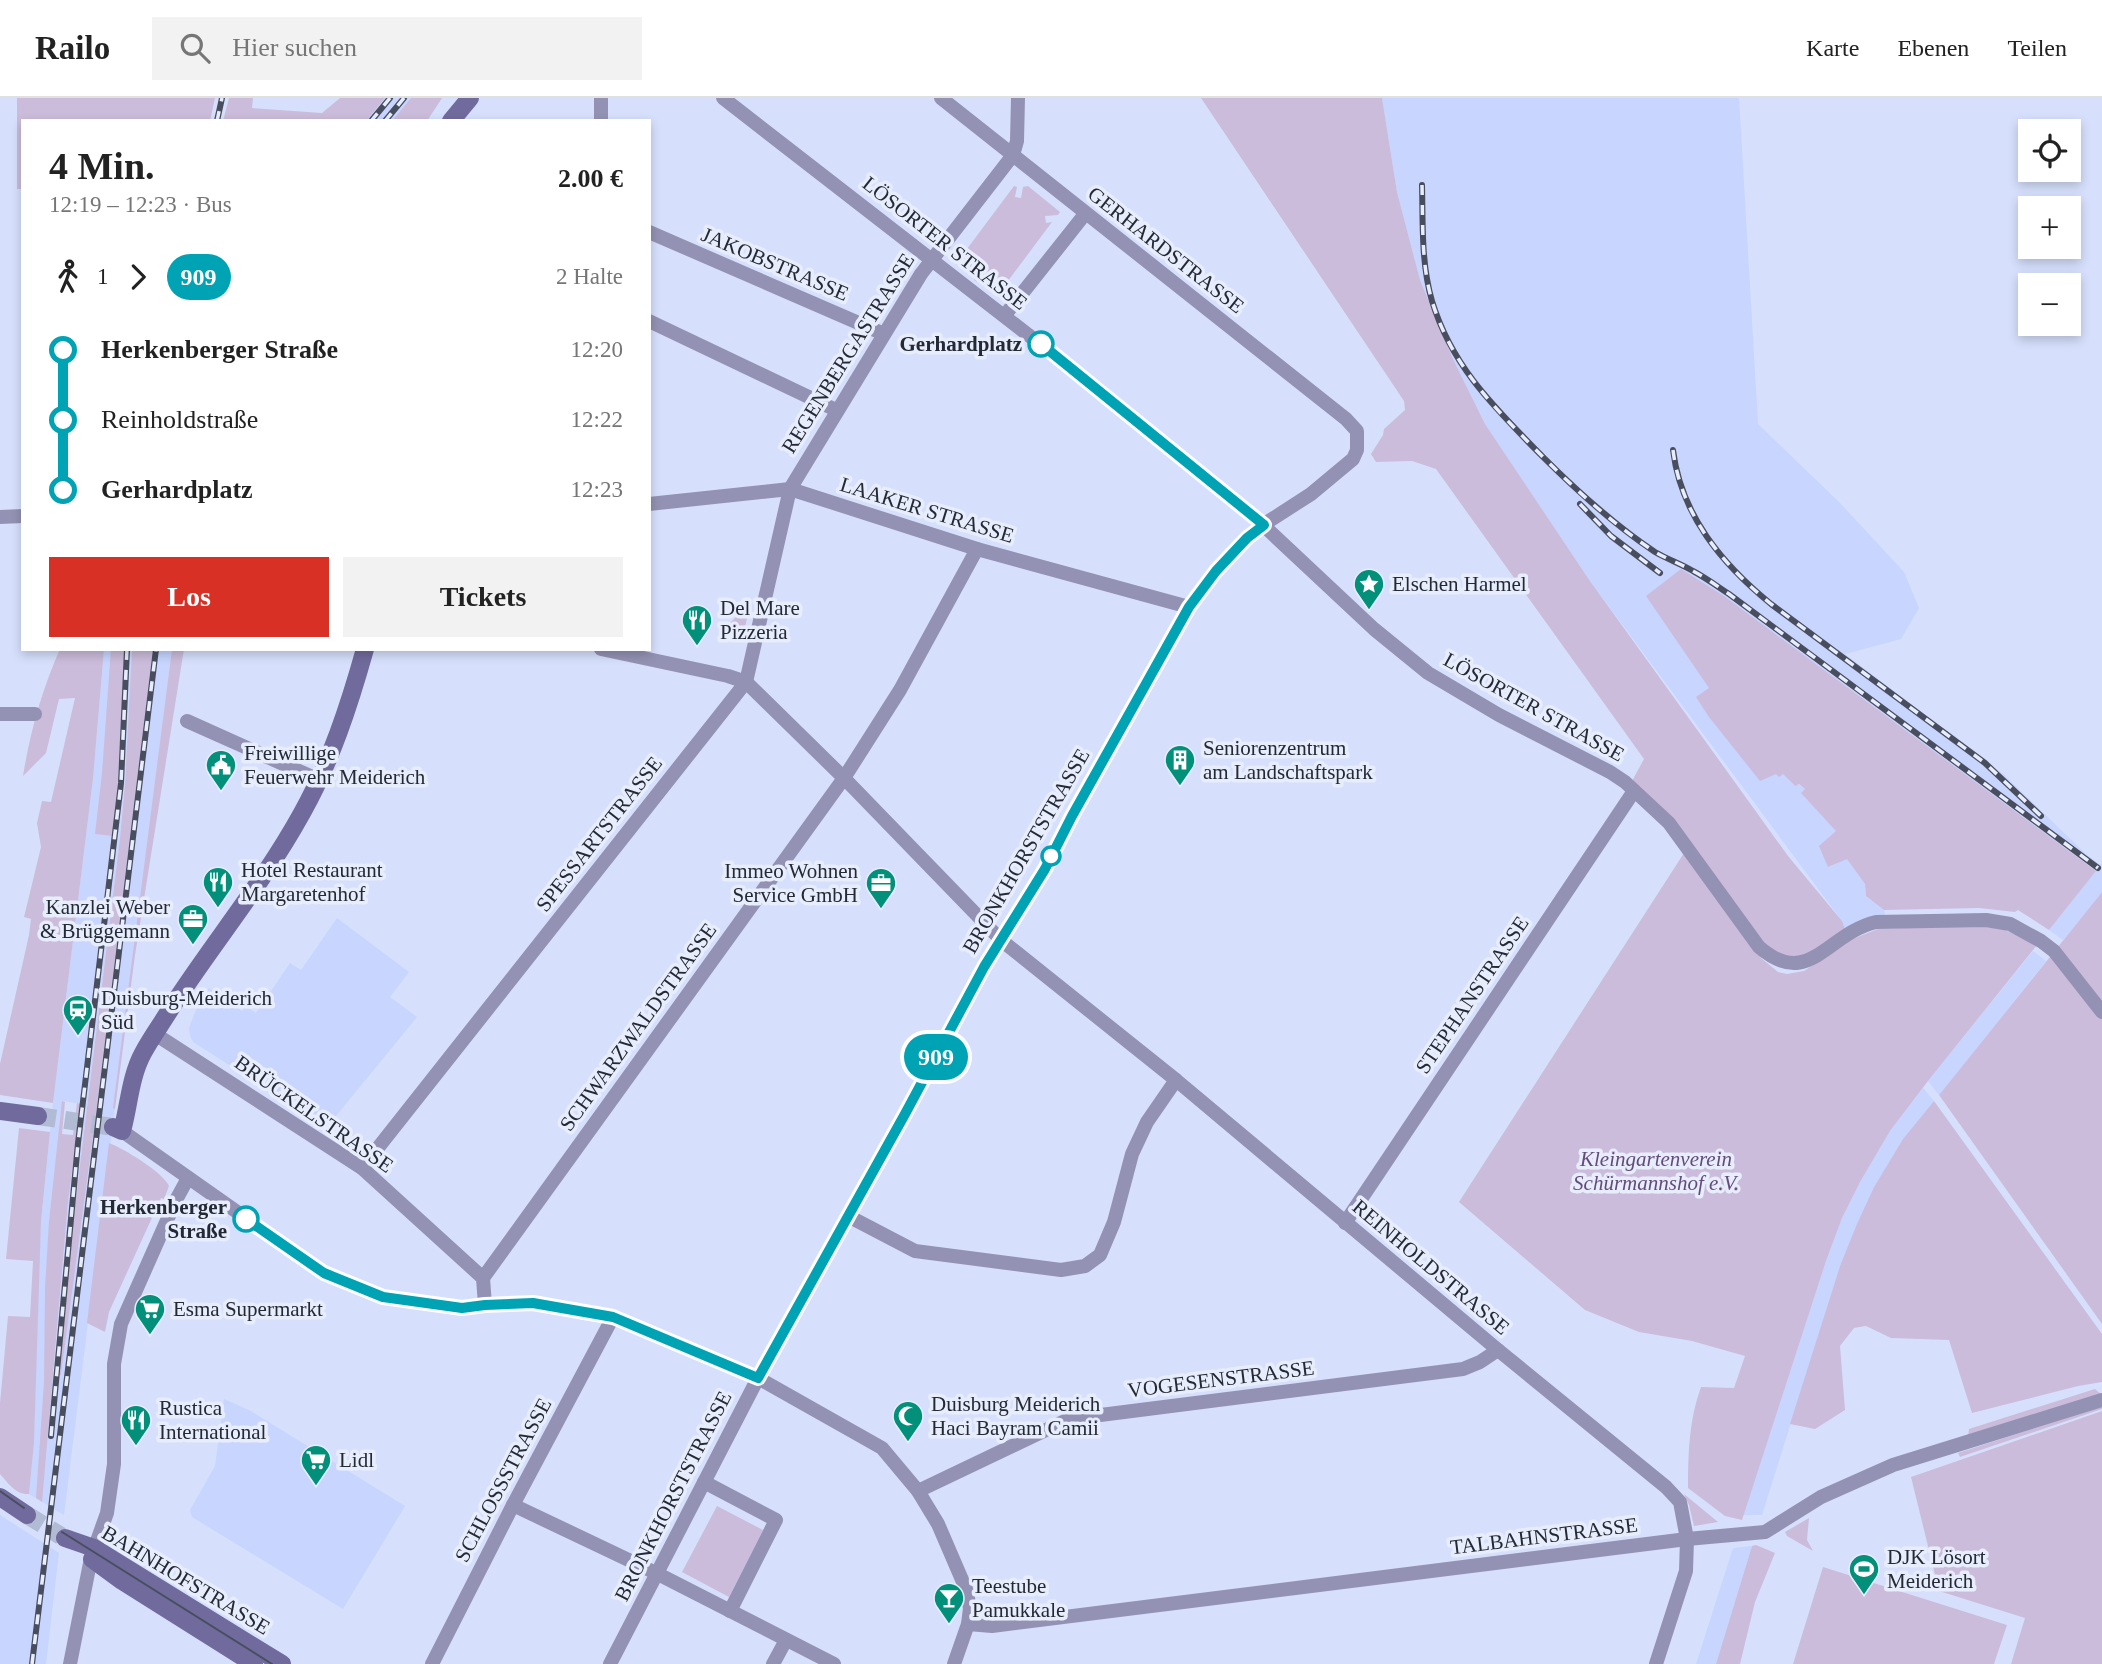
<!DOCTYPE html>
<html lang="de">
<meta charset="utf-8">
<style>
:root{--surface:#fff;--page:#f2f2f2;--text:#222;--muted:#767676;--line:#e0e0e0;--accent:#d93025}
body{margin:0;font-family:Georgia,serif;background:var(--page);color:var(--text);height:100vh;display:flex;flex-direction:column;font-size:26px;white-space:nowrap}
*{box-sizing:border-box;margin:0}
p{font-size:23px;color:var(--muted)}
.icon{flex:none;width:38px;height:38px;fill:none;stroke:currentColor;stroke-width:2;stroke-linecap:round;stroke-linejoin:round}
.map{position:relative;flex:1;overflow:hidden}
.sheet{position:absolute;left:21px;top:21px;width:630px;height:532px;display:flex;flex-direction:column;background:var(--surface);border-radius:0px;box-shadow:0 4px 10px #0003}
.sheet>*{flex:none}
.badge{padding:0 14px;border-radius:23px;font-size:24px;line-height:46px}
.controls{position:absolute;left:2018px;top:21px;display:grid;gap:14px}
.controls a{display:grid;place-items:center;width:63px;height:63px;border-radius:0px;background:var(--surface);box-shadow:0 4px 10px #0003;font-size:35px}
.map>.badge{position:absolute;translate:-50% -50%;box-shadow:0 0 0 4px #fff}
.legs{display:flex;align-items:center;gap:10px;height:77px;padding:0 28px;font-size:23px}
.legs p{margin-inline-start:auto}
.overview{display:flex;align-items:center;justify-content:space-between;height:119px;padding:0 28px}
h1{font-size:38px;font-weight:800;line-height:52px}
.primary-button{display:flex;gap:14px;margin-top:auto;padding:14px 28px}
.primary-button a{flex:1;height:80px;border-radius:0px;background:var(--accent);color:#fff;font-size:28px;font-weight:800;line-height:80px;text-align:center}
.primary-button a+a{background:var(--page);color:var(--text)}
ul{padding:0 28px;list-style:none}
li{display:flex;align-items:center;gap:24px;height:70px;font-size:26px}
li i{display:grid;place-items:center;width:10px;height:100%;margin:0 9px;background:currentColor}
li i::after{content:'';width:18px;height:18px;margin:-9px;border:5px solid;border-radius:50%;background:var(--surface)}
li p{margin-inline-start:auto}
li:first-child i{background:linear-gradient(#0000 50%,currentColor 0)}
li:last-child i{background:linear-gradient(currentColor 50%,#0000 0)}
header{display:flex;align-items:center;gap:42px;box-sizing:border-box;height:98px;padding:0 35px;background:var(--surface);border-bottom:2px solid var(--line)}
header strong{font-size:33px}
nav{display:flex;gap:38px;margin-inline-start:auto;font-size:24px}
.search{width:490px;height:63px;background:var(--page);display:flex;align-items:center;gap:18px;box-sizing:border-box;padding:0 24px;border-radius:0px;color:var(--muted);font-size:26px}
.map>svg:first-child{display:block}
.built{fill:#c7d5ff;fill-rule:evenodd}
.green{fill:#cbbcdb}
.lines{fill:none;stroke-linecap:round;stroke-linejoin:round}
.secondary-tunnel{stroke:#b2bbd4;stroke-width:18;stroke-dasharray:18 9;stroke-linecap:butt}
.minor{stroke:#9492b4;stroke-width:14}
.secondary{stroke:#706b9c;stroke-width:18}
.tram{stroke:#484e5e;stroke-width:2}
.rail-casing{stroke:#484e5e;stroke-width:6}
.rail{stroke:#e8edfc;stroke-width:3.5;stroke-dasharray:10;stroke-linecap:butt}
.line-1-casing{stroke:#fff;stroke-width:16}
.line-1{stroke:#00a3b4;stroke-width:10}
.stop-1-dot{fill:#fff;stroke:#00a3b4;stroke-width:3.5}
.labels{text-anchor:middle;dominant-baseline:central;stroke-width:7;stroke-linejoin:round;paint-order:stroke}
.street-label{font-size:21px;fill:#242936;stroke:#e8edfc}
.stop-label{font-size:21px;font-weight:bold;fill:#242936;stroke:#e8edfc;text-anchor:end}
.poi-label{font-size:21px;fill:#242936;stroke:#e8edfc;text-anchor:start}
.park-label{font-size:21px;font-style:italic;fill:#634b7a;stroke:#e8edfc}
</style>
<header>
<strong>Railo</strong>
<div class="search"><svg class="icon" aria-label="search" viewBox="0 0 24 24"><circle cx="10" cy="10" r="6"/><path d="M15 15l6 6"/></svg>Hier suchen</div>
<nav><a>Karte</a><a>Ebenen</a><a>Teilen</a></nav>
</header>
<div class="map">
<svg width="2102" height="1566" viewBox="0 0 2102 1566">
<rect width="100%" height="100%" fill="#d6e0fc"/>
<!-- built -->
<g class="built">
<polygon points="385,0 411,0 392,23 366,23"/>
<polygon points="1382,0 1739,0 1758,326 1840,405 1904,474 1919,510 1901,541 1845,556 2002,675 2086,756 2100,767 2102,765 2102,794 2063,842 2049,832 2096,773 1813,564 1710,590 1783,676 1794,688 1798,686 1805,691 1802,695 1837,733 1829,769 1847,760 1865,786 1866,798 1884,812 1885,817 1845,831 1842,823 1590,483 1485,326 1453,261 1420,182 1397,94"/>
<path d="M104,551h28l-4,89 -8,100 -46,376 -16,160 3,1 36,-269 56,-457h19l-108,866 -35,-21 5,-51 4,-162 3,-60 12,-118 40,-324zM63,1003l18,3 -13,98 -15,180 -4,-161z"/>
<polygon points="337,820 409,874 390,899 417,919 327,1029 193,944 190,938 189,930 195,914 209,890 242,913 245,908 256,915 290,865 301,872"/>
<polygon points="2033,853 2046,863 1939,997 1928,983"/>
<polygon points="1923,990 1934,1003 1903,1041 1874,1089 1840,1168 1762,1417 1743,1417 1826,1163 1842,1120 1860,1084 1890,1033"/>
<polygon points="224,1301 249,1312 405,1408 343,1511 192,1419 190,1412 215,1368"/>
<polygon points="0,1417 59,1455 46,1566 0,1566"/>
<polygon points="1752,1448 1716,1566 1696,1566 1733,1450"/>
</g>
<!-- green -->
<g class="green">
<polygon points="17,0 215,0 210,23 23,23 23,91 17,91"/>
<polygon points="229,0 253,0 252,10 322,15 340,0 385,0 366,23 223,23"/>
<polygon points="411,0 442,0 427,23 392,23"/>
<polygon points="1201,0 1382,0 1397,94 1420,182 1453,261 1485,326 1590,483 1788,758 1842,823 1845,831 1811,855 1792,860 1767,849 1632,683 1644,661 1436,371 1412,363 1376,364 1371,356 1383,337 1384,331 1405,312 1404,303"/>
<polygon points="1014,88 1017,89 1015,99 1021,100 1023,89 1028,88 1060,114 1058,117 1045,118 1046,125 1052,124 1002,191 998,189 993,193 974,182 976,179 970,174 968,176 965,173 966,171 962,168 966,163 961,159"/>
<polygon points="1681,471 1724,498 2096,773 2049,832 2018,812 2015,814 1979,810 1884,812 1866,798 1865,786 1847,761 1828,769 1819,748 1836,733 1801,695 1805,691 1799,686 1795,688 1783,676 1779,679 1776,676 1760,683 1709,619 1696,599 1709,590 1646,498"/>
<polygon points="739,516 748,516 742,542 737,541 729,526"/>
<path d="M60,551h44l-11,130 -40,324 -53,-8v-31l29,-129 2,-16 -7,-2 17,-70 -4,-24 5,-22 9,1 24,-104 -16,1 -13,54 -23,23c7,-44 19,-86 37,-127z"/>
<polygon points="111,551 125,551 118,681 113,738 95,736 102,675"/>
<polygon points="132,551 153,551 97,1008 61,1277 58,1277 74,1116 120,740 125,685"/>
<polygon points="172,551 184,551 135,857 115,1011 113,1010"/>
<path d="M1684,755l77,105 17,14 9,2 17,-3 46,-31 28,-11 97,-4 30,5 32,15 -109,136 -38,50 -30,51 -18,36 -16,43 -84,259 -17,-4 -37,-28c0,-34 1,-69 13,-101l33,1 11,-32 -53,-15 -53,-9 -54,-22 -126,-108z"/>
<polygon points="2102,794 2102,1226 1939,997"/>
<polygon points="62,1003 65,1004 62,1036 73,1037 77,1005 81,1006 68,1104 42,1404 36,1400 44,1284 45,1191 49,1123"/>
<polygon points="1934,1003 2102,1236 2102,1284 2078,1288 1972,1315 1949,1242 1891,1240 1866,1228 1854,1230 1840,1248 1845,1312 1815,1331 1790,1326 1840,1168 1857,1126 1874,1089 1903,1041"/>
<path d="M19,1030l31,4 -9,89 -7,222 -5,51c-13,1 -21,-11 -29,-20v-71l8,-87 22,1 3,-56 -27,-2z"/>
<path d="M109,1045c14,5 55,30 60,43l-5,13 -3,-1 -52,114 -4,20 -18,-9z"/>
<polygon points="2095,1291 2102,1297 1968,1338 1969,1331"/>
<polygon points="2102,1308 2102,1311 1960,1359 1958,1355"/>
<polygon points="2102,1313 2102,1566 2011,1566 2025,1520 1939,1493 1911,1379"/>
<polygon points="1684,1396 1718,1424 1694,1428 1689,1407"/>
<polygon points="717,1408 763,1432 729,1499 682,1474"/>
<polygon points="1809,1420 1807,1442 1813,1453 1787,1438 1785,1434"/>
<polygon points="1756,1447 1775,1455 1755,1504 1740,1566 1716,1566 1752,1448"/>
<polygon points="1823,1469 2007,1527 1994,1566 1793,1566"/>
</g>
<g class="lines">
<!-- secondary-tunnel -->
<g class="secondary-tunnel">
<polyline points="38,1018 113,1029"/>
<polyline points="27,1417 61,1438"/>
</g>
<!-- minor -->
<g class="minor">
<polyline points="601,0 601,23"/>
<path d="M723,0l371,288 169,139 111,104 54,44 71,42 111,57 15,10 44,41 90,124c50,43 67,-13 117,-25l110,-2 24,4 31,17 13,10 48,61"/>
<polyline points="649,134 884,236"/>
<polyline points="1005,217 1085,116"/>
<polyline points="649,223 836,312"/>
<polyline points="649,406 790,391 977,451 1189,509"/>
<polyline points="0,419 23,418"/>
<polyline points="601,551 728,578 746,584 844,680 1001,842 1176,982 1498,1252 1666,1389 1680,1404 1687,1441 1686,1473 1656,1566"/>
<polyline points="0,616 35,616"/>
<polyline points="187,623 319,682"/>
<polyline points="155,936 362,1070 483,1180 485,1207"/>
<polyline points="122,1033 324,1175 383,1199 462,1210 485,1207 533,1205 613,1219 758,1280 882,1350 918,1393 938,1426 966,1491 970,1510 968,1526 954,1566"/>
<polyline points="362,1070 746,584 790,391 921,176 1013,57 1017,43 1018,0"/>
<polyline points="848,1118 915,1153 1061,1172 1085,1168 1100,1157 1114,1124 1132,1056 1147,1024 1176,982"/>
<polyline points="1345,1125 1634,693"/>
<polyline points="483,1180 844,680 900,592 977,451"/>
<polyline points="704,1384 776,1422 730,1513"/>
<polyline points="918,1393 1069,1321 1463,1271 1480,1264 1498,1252"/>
<polyline points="513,1407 656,1475 834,1566"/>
<polyline points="968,1526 992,1528 1687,1441 1765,1434 1821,1399 1893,1367 2102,1302"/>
<polyline points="70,1566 91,1460 107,1415 114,1366 114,1266 121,1226 176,1102 188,1080"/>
<polyline points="432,1566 513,1407 613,1219"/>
<polyline points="610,1566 758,1280 905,1016 984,869 1045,771 1072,718 1189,509 1216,473 1246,440 1263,427 1311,396 1353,361 1357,352 1357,333 1346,321 941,0"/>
<polyline points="773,1566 786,1542"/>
</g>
<!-- secondary -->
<g class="secondary">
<polyline points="451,23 470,0"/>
<polyline points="0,1013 38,1018"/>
<path d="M113,1029l9,4c7,-25 8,-54 21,-78 8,-15 19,-30 28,-45 42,-65 93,-126 131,-195 29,-52 47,-107 63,-164"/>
<polyline points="0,1399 27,1417"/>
<polyline points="65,1440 94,1450 282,1566"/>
<polyline points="92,1461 122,1483 254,1566"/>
</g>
<!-- tram -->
<g class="tram">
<polyline points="0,1393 24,1410"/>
<polyline points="62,1434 272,1566"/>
</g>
<!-- rail casing -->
<g class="rail-casing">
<g id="rail">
<polyline points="217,23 222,0"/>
<polyline points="371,23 390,0"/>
<polyline points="385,23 404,0"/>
<path d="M1422,87c1,39 -1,78 10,116 20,66 63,107 110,155 35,35 71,68 113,96 12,7 26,12 38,19 13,7 24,15 36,23l369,274"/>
<path d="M1673,352c8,65 49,114 98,154l214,159 56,53"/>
<polyline points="1580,406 1611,438 1660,475"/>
<polyline points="51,1338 78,1045 121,685 127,551"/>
<polyline points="32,1566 156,551"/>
</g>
</g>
<!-- rail -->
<use href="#rail" class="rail"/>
</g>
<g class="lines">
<!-- line-1 casing -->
<g class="line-1-casing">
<polyline id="line-1" points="246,1121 324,1175 383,1199 462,1210 485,1207 533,1205 613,1219 758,1280 905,1016 984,869 1045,771 1072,718 1189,509 1216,473 1247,440 1264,427 1041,246"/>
</g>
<!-- line-1 -->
<use href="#line-1" class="line-1"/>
</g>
<!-- icons -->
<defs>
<g id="sight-pin" transform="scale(1.575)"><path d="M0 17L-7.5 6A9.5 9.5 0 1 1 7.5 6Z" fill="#02907a" stroke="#e8edfc"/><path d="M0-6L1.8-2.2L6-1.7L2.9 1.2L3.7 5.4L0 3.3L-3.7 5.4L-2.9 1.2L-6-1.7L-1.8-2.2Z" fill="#fff"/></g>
<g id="restaurant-pin" transform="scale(1.575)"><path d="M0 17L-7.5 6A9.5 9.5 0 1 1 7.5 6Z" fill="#02907a" stroke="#e8edfc"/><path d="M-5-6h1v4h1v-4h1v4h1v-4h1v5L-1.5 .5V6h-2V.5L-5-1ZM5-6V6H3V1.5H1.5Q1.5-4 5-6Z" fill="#fff"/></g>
<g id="building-pin" transform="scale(1.575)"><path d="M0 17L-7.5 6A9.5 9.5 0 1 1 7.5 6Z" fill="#02907a" stroke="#e8edfc"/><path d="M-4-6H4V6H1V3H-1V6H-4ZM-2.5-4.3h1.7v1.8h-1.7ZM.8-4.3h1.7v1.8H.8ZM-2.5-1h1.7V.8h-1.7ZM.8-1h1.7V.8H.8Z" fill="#fff"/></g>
<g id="civic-pin" transform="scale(1.575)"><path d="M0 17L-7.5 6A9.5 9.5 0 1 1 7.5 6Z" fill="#02907a" stroke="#e8edfc"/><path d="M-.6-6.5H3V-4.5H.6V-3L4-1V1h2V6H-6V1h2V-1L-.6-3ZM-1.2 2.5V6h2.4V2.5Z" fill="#fff"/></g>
<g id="office-pin" transform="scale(1.575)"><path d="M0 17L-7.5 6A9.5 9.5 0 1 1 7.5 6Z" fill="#02907a" stroke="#e8edfc"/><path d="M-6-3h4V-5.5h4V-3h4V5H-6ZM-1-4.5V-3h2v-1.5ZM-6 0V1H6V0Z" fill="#fff"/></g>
<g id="station-pin" transform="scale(1.575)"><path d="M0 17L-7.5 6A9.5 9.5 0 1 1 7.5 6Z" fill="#02907a" stroke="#e8edfc"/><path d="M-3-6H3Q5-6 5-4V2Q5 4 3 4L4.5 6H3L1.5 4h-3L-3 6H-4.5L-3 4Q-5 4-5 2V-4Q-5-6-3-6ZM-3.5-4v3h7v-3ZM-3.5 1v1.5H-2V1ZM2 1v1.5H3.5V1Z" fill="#fff"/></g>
<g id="supermarket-pin" transform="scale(1.575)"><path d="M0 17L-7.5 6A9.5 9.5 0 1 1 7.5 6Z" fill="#02907a" stroke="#e8edfc"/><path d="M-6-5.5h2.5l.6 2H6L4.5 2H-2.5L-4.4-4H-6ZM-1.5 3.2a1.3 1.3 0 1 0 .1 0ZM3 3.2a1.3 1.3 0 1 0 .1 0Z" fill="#fff"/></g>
<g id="mosque-pin" transform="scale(1.575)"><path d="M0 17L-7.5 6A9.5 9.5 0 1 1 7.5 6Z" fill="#02907a" stroke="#e8edfc"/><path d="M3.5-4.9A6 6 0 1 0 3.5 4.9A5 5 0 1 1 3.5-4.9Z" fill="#fff"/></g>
<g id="stadium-pin" transform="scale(1.575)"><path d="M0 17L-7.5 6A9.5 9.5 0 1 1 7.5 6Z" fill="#02907a" stroke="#e8edfc"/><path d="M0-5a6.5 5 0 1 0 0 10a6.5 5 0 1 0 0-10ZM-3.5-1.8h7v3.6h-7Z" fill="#fff"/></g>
<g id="bar-pin" transform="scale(1.575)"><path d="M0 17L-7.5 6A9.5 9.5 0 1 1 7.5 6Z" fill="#02907a" stroke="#e8edfc"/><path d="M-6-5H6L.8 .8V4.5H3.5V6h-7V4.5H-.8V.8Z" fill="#fff"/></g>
</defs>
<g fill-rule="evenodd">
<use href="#sight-pin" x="1369" y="486"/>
<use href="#restaurant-pin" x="697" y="522"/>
<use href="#building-pin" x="1180" y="662"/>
<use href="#civic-pin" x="221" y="667"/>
<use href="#restaurant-pin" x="218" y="784"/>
<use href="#office-pin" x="881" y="785"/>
<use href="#office-pin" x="193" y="821"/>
<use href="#station-pin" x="78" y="912"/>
<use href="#supermarket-pin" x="150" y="1211"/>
<use href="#mosque-pin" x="908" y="1318"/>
<use href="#restaurant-pin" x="136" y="1322"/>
<use href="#supermarket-pin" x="316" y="1362"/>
<use href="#stadium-pin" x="1864" y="1471"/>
<use href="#bar-pin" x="949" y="1500"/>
</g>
<!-- markers -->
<g class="stop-1-dot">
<circle cx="1041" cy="246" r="12"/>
<circle cx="1051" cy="758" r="9"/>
<circle cx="246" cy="1121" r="12"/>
</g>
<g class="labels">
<!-- street labels -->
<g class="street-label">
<text transform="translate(945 145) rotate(38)">LÖSORTER STRASSE</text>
<text transform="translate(1166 152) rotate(38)">GERHARDSTRASSE</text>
<text transform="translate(775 166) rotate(23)">JAKOBSTRASSE</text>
<text transform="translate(848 255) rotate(-58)">REGENBERGASTRASSE</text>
<text transform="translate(927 412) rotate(17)">LAAKER STRASSE</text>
<text transform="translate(1534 609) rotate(29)">LÖSORTER STRASSE</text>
<text transform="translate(599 736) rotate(-52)">SPESSARTSTRASSE</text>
<text transform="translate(1026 753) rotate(-60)">BRONKHORSTSTRASSE</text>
<text transform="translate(1472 897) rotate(-56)">STEPHANSTRASSE</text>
<text transform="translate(638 929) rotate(-54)">SCHWARZWALDSTRASSE</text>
<text transform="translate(314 1016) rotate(35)">BRÜCKELSTRASSE</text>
<text transform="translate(1431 1169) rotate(40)">REINHOLDSTRASSE</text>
<text transform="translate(1221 1281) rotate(-7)">VOGESENSTRASSE</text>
<text transform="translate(503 1382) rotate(-62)">SCHLOSSSTRASSE</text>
<text transform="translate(673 1398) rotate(-63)">BRONKHORSTSTRASSE</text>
<text transform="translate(1544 1438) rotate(-7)">TALBAHNSTRASSE</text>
<text transform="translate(186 1482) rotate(31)">BAHNHOFSTRASSE</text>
</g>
<!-- stop labels -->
<g class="stop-label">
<text x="1022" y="246">Gerhardplatz</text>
<text x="227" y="1109">Herkenberger<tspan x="227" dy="24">Straße</tspan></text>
</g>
<!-- poi labels -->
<g class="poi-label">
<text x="1392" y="486">Elschen Harmel</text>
<text x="720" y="510">Del Mare<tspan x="720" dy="24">Pizzeria</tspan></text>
<text x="1203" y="650">Seniorenzentrum<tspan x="1203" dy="24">am Landschaftspark</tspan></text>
<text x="244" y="655">Freiwillige<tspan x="244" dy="24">Feuerwehr Meiderich</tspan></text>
<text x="241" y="772">Hotel Restaurant<tspan x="241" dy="24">Margaretenhof</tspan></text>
<text x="858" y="773" text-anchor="end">Immeo Wohnen<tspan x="858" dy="24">Service GmbH</tspan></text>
<text x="170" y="809" text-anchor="end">Kanzlei Weber<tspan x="170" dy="24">&amp; Brüggemann</tspan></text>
<text x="101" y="900">Duisburg-Meiderich<tspan x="101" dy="24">Süd</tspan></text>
<text x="173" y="1211">Esma Supermarkt</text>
<text x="931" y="1306">Duisburg Meiderich<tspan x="931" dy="24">Haci Bayram Camii</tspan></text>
<text x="159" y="1310">Rustica<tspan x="159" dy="24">International</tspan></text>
<text x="339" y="1362">Lidl</text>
<text x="1887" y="1459">DJK Lösort<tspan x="1887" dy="24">Meiderich</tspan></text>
<text x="972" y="1488">Teestube<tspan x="972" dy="24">Pamukkale</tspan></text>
</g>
<!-- park labels -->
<g class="park-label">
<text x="1656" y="1061">Kleingartenverein<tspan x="1656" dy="24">Schürmannshof e.V.</tspan></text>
</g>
</g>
</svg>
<div class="controls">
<a><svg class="icon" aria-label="locate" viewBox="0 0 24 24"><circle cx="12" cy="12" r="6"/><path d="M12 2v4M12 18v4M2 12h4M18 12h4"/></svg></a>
<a>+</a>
<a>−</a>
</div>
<b class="badge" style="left:936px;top:959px;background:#00a3b4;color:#fff">909</b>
<section class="sheet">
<div class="overview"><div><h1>4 Min.</h1><p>12:19 – 12:23 · Bus</p></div><b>2.00 €</b></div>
<div class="legs"><svg class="icon" aria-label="walk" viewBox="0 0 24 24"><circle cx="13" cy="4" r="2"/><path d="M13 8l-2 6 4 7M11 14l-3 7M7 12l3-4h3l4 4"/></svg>1<svg class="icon" aria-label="forward" viewBox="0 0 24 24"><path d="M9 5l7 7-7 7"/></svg><b class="badge" style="background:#00a3b4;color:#fff">909</b><p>2 Halte</p></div>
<ul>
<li><i style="color:#00a3b4"></i><b>Herkenberger Straße</b><p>12:20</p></li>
<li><i style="color:#00a3b4"></i><span>Reinholdstraße</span><p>12:22</p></li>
<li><i style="color:#00a3b4"></i><b>Gerhardplatz</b><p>12:23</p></li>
</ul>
<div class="primary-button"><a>Los</a><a>Tickets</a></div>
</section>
</div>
